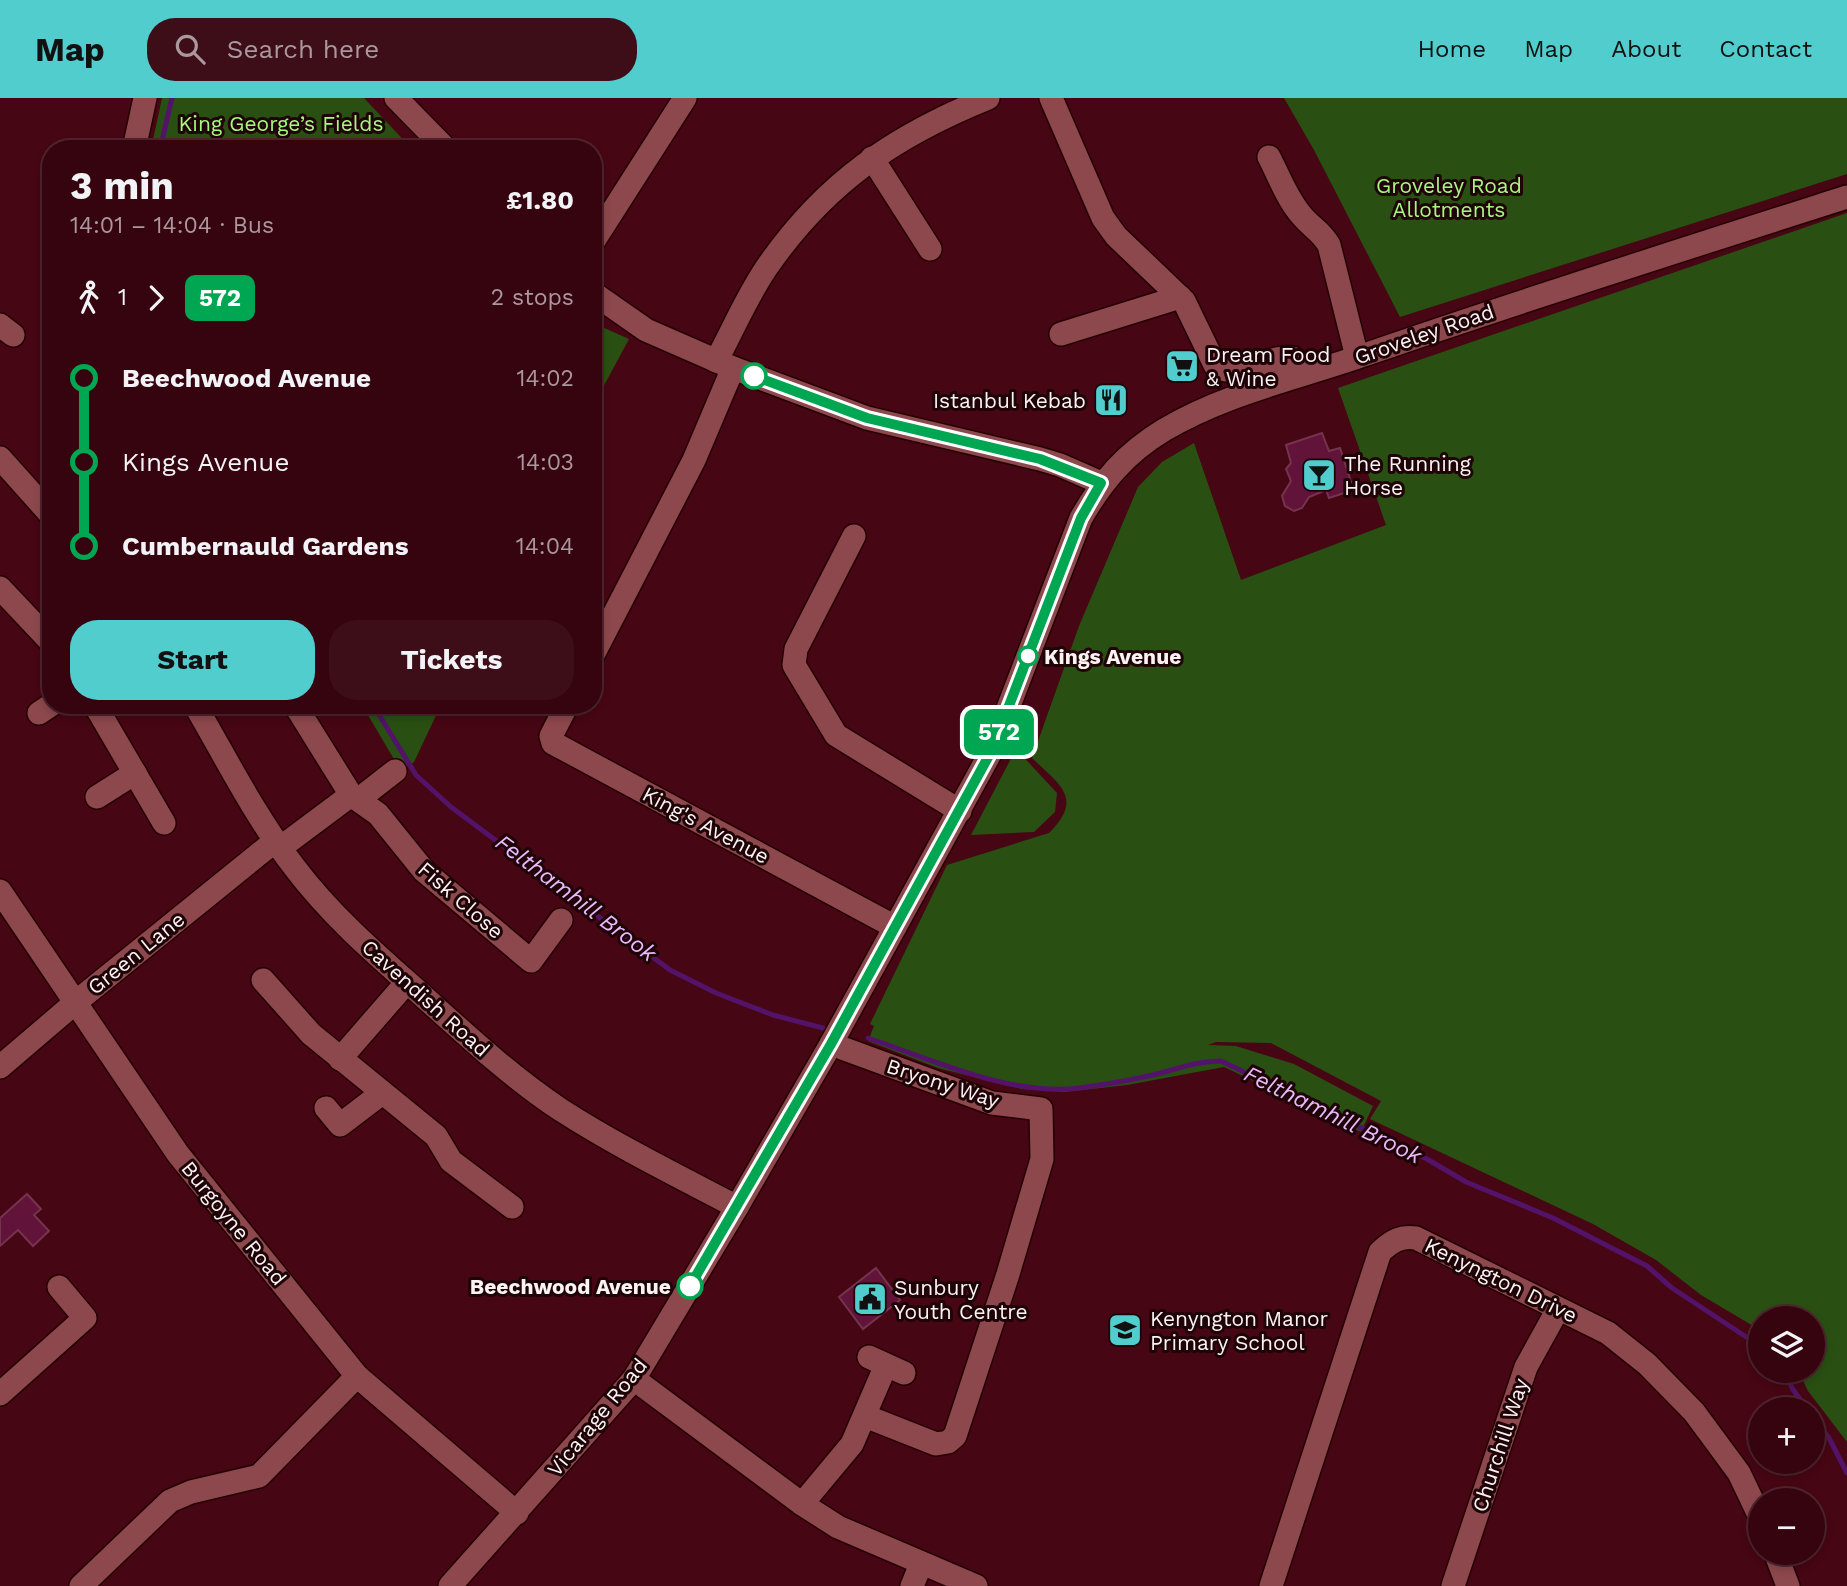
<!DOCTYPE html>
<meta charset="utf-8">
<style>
:root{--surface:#35040f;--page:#3d0e18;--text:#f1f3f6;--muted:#aa989e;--line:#4f252f;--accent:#52cdce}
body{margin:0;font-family:"Work Sans",sans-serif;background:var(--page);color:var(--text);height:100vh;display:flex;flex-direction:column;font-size:26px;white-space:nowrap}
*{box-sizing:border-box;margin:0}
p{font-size:23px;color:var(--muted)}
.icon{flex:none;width:38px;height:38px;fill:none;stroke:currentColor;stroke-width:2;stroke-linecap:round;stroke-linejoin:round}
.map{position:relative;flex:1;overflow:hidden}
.drawer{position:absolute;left:42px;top:42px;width:560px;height:574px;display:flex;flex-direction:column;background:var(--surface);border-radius:28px;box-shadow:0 4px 10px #0003,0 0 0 2px var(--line)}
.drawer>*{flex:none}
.badge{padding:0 14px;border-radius:10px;font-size:24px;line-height:46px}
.tools{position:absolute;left:1748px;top:1208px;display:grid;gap:14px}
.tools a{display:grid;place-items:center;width:77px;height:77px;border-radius:50%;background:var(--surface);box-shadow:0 4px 10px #0003,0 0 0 2px var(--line);font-size:35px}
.map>.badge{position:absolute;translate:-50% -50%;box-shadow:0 0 0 4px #fff}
.legs{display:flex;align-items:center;gap:10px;height:77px;padding:0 28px;font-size:23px}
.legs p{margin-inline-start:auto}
.head{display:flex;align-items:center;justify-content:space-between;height:119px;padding:0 28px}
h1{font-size:38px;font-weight:700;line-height:52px}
.button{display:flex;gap:14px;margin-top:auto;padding:14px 28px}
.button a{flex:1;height:80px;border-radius:28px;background:var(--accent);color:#111;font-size:28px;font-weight:700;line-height:80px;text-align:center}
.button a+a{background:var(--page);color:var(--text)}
ul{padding:0 28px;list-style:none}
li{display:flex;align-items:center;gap:24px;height:84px;font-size:26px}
li i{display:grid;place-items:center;width:10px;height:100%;margin:0 9px;background:currentColor}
li i::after{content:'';width:18px;height:18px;margin:-9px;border:5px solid;border-radius:50%;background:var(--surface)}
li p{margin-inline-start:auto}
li:first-child i{background:linear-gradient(#0000 50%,currentColor 0)}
li:last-child i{background:linear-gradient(currentColor 50%,#0000 0)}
header{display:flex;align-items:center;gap:42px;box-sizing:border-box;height:98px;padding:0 35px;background:var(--accent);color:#111}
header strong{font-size:33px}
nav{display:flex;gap:38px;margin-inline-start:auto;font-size:24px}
.search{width:490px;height:63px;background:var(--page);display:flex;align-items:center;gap:18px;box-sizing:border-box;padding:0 24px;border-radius:28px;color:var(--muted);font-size:26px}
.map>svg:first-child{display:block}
.green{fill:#295012}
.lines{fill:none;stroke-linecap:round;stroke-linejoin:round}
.stream{stroke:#531368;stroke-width:5}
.building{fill:#611339;stroke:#74344e;stroke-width:2}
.minor-casing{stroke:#250003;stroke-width:26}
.minor{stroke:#8d484d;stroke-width:23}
.line-1-casing{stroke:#fff;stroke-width:16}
.line-1{stroke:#00a651;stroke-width:10}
.stop-1-dot{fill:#fff;stroke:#00a651;stroke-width:3.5}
.labels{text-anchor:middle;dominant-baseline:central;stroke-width:6;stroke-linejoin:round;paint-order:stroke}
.park-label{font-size:21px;fill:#a7f880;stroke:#1e0407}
.street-label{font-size:21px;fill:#fbf2f2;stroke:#1e0407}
.poi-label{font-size:21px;fill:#fbf2f2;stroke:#1e0407;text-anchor:start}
.stop-label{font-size:21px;font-weight:bold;fill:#fbf2f2;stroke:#1e0407;text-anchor:start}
.water-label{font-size:23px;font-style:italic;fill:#e9b9fc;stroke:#1e0407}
</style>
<header>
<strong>Map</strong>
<div class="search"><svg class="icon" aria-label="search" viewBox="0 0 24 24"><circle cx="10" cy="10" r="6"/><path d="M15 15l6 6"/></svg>Search here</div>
<nav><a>Home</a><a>Map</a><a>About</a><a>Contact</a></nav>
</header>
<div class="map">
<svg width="1847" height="1488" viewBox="0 0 1847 1488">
<rect width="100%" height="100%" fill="#470614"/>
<!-- green -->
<g class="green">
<polygon points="162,0 364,0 412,51 151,51"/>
<polygon points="1284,0 1847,0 1847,76 1400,219 1314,52"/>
<path d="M1847,115v1229l-39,-51 -10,-21h15v-52h-53v12l-59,-35 -45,-35 -63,-36 -223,-105 11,-18 -110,-58 -55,-1 -8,3 28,1 58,18 79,42 -12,26 -137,-65 -97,18 -62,7 -43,-3 -84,-21 -70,-27 6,-15 -4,-2 77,-159 102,-32c35,-35 11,-48 -17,-75l47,-132 59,-139 24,-25 32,-19 47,137 145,-55 -48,-137z"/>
<polygon points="593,225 629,241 593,308"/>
<polygon points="362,607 441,607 414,664 401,673"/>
<polygon points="1016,651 1057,695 1055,714 1034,734 971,737"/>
</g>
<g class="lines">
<!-- stream -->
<g class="stream">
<polyline points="160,51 172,0"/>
<polyline points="373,607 416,677 451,709 670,872 716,895 773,917 823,930"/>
<path d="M868,940c63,21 144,59 211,50 23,-3 47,-7 69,-12 24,-5 47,-15 73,-15l206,98 39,23 87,36 94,48 25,22 88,58"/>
<polyline points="1786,1272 1792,1290 1807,1311"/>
<polyline points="1813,1319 1829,1340 1847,1375"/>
</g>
</g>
<!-- building -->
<g class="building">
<polygon points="1322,335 1329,353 1340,350 1351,384 1344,385 1347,394 1329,400 1326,392 1309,399 1302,410 1294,413 1285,408 1282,398 1291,383 1286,371 1291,365 1286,347"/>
<polygon points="27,1096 41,1111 34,1117 49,1133 33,1148 18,1132 0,1148 0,1120"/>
<polygon points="876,1170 900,1202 863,1231 839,1199"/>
</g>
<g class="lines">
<!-- minor casing -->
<g class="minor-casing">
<g id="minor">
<polyline points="396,0 446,51"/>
<path d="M1051,0l52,120 13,18 68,65 31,64c18,17 54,-11 78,-7l12,15"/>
<polyline points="134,51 145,0"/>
<path d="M1269,59c10,19 18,42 33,59 10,12 18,14 27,29l28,112"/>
<polyline points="872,60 930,151"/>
<polyline points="593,144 685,0"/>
<polyline points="593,195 646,232 733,270 867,320 1040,361 1060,367 1101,385"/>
<polyline points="0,227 13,237"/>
<polyline points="1061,236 1180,199"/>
<path d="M716,263c17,-31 31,-65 51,-94 58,-84 127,-131 221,-169"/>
<polyline points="0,360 51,417"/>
<polyline points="854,438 796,551 794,567 836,637 960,713"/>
<polyline points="0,490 51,544"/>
<polyline points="593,557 694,362 733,270"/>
<polyline points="95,607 164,725"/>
<path d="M195,607c32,55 61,113 100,163 34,45 77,83 119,120 47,42 94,87 147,122 56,36 117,66 176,97"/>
<polyline points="295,607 351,697 378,716 424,773 531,863 561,822"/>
<polyline points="567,607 551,638 553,645 895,829"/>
<polyline points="39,615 51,607"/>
<polyline points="97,699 135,675"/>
<polyline points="359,701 395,673"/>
<polyline points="280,750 351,697"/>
<polyline points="0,793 178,1056 357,1278 517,1415"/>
<polyline points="263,882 311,936 436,1038 451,1063 512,1109"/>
<polyline points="831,946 992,1005 1041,1011 1042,1061 1008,1176 955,1338 948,1344 936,1346 865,1318"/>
<polyline points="340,961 407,884"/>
<polyline points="0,969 76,904 275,743"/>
<polyline points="326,1010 340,1027 382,995"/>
<polyline points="869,1259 904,1275"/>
<polyline points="634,1281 802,1406 838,1429 976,1488"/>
<polyline points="0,1296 85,1220 59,1189"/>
<polyline points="802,1406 852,1346 886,1267"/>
<polyline points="1775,1454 1788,1488"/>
<polyline points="81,1488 170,1403 191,1394 259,1378 357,1278"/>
<path d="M450,1488l184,-207 103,-172 94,-163 161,-294 89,-232c22,-38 45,-65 83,-88 62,-37 135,-52 203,-76 159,-55 320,-106 480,-157"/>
<polyline points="912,1488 921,1466"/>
<path d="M1271,1488l109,-334c12,-11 20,-16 36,-14l192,95 39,31 47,48 45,61 21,44"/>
<polyline points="1453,1488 1526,1269 1558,1211"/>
</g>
</g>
<!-- minor -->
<use href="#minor" class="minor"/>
</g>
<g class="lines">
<!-- line-1 casing -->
<g class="line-1-casing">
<polyline id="line-1" points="690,1188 831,946 992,652 1081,420 1101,385 1040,361 867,320 754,278"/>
</g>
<!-- line-1 -->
<use href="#line-1" class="line-1"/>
</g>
<!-- icons -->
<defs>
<g id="supermarket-square" transform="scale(1.75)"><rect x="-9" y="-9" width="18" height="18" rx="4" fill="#52cdce" stroke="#1e0407"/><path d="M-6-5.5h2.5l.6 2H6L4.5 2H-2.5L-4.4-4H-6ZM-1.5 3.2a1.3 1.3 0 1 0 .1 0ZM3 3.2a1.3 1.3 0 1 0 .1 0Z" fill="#111"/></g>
<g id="restaurant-square" transform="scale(1.75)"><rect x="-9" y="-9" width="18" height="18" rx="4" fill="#52cdce" stroke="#1e0407"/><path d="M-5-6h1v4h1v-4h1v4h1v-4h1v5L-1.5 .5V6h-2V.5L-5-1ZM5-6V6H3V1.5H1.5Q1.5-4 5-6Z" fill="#111"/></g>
<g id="bar-square" transform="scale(1.75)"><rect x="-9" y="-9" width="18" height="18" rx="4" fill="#52cdce" stroke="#1e0407"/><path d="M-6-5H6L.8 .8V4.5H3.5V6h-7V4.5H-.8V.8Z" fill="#111"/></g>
<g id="civic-square" transform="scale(1.75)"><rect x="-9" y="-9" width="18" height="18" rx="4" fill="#52cdce" stroke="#1e0407"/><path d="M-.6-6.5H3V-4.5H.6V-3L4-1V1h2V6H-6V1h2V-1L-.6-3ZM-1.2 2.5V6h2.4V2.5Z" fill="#111"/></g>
<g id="school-square" transform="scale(1.75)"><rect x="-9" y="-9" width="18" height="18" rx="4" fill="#52cdce" stroke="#1e0407"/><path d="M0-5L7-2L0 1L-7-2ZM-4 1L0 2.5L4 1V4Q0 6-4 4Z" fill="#111"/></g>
</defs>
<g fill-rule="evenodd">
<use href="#supermarket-square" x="1182" y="268"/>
<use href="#restaurant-square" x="1111" y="302"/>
<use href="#bar-square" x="1319" y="377"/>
<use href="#civic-square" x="870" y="1201"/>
<use href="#school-square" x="1125" y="1232"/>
</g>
<!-- markers -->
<g class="stop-1-dot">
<circle cx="754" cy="278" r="12"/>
<circle cx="1028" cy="558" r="9"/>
<circle cx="690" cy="1188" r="12"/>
</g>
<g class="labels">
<!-- park labels -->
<g class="park-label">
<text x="281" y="25">King George’s Fields</text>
<text x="1449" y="87">Groveley Road<tspan x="1449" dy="24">Allotments</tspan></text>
</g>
<!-- street labels -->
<g class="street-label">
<text transform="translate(1424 236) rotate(-19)">Groveley Road</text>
<text transform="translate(706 727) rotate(28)">King's Avenue</text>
<text transform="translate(461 802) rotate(41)">Fisk Close</text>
<text transform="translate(136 855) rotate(-39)">Green Lane</text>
<text transform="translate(426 900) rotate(42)">Cavendish Road</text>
<text transform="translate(943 985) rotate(18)">Bryony Way</text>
<text transform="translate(234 1125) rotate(51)">Burgoyne Road</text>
<text transform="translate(1501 1182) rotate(26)">Kenyngton Drive</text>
<text transform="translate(597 1319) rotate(-51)">Vicarage Road</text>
<text transform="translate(1500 1347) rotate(-72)">Churchill Way</text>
</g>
<!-- poi labels -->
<g class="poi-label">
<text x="1206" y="256">Dream Food<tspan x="1206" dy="24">&amp; Wine</tspan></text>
<text x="1086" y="302" text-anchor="end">Istanbul Kebab</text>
<text x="1344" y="365">The Running<tspan x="1344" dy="24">Horse</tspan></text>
<text x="894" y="1189">Sunbury<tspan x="894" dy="24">Youth Centre</tspan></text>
<text x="1150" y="1220">Kenyngton Manor<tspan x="1150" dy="24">Primary School</tspan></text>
</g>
<!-- stop labels -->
<g class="stop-label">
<text x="1044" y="558">Kings Avenue</text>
<text x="671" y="1188" text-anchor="end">Beechwood Avenue</text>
</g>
<!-- water labels -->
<g class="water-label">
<text transform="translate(576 800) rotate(37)">Felthamhill Brook</text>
<text transform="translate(1333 1017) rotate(26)">Felthamhill Brook</text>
</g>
</g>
</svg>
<div class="tools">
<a><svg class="icon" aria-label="layers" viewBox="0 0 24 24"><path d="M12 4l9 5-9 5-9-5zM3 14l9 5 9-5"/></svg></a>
<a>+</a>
<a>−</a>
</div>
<b class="badge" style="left:999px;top:634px;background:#00a651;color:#fff">572</b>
<section class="drawer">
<div class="head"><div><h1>3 min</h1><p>14:01 – 14:04 · Bus</p></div><b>£1.80</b></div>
<div class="legs"><svg class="icon" aria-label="walk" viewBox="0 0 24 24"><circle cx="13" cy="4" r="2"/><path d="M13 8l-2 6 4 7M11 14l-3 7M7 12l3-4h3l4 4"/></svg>1<svg class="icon" aria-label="forward" viewBox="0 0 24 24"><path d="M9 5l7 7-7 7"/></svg><b class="badge" style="background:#00a651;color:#fff">572</b><p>2 stops</p></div>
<ul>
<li><i style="color:#00a651"></i><b>Beechwood Avenue</b><p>14:02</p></li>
<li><i style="color:#00a651"></i><span>Kings Avenue</span><p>14:03</p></li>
<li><i style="color:#00a651"></i><b>Cumbernauld Gardens</b><p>14:04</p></li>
</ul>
<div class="button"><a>Start</a><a>Tickets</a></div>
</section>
</div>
